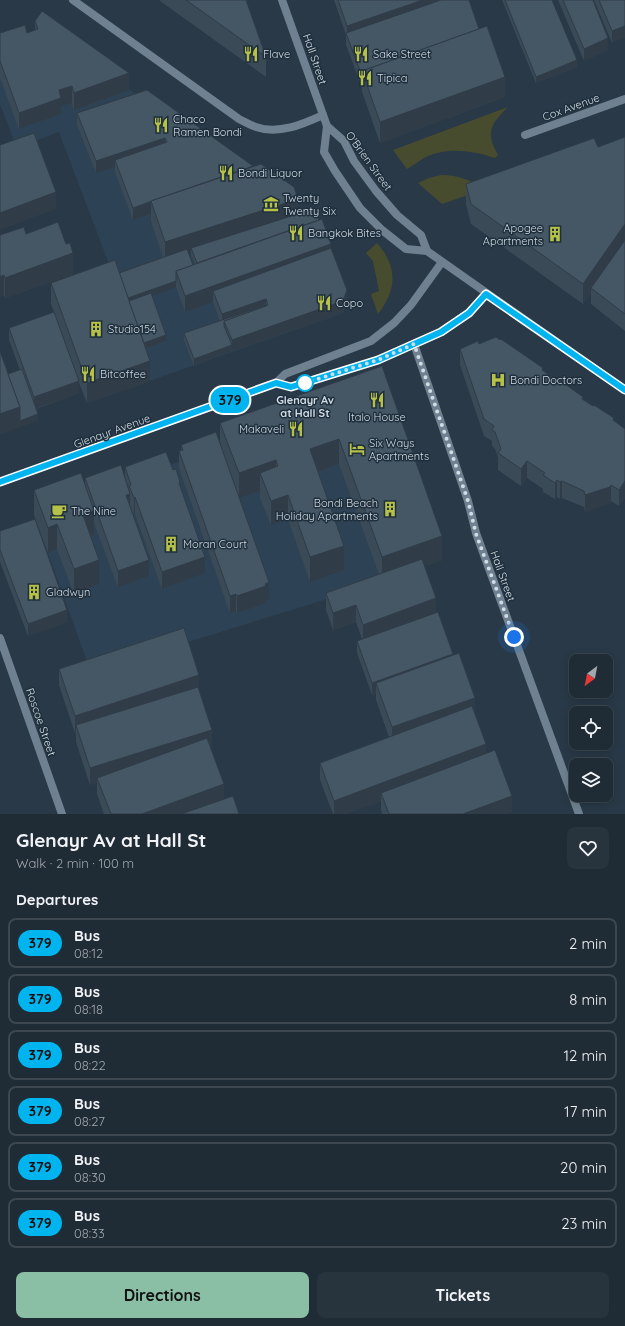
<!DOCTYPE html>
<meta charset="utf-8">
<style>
:root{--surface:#1f2b35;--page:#27333d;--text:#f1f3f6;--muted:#a1a7ad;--line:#3c4750;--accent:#8abfa5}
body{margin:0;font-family:Quicksand,sans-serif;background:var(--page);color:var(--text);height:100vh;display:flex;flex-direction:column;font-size:15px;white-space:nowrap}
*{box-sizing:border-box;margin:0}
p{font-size:13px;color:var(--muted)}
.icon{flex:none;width:22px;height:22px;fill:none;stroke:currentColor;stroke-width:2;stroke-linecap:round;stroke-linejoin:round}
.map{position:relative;height:814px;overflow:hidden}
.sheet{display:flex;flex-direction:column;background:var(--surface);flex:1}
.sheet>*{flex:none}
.badge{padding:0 8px;border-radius:13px;font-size:14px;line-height:26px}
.needle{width:26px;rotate:212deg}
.controls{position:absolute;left:569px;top:654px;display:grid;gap:8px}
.controls a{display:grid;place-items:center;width:44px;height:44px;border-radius:8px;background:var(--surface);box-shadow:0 2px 10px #0003,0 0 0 1px var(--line);font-size:20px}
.you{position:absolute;width:20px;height:20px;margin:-10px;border:3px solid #fff;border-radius:50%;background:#1a73e8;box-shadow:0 0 0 6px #1a73e833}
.map>.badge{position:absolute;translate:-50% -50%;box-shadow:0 0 0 2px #fff}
h2{padding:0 16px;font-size:15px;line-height:36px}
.round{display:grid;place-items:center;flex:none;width:42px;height:42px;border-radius:8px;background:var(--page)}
.headline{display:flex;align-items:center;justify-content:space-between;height:68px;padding:0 16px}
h1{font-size:19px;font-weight:700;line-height:30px}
.primary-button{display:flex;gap:8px;margin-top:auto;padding:8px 16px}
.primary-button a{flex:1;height:46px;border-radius:8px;background:var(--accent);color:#111;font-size:16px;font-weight:700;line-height:46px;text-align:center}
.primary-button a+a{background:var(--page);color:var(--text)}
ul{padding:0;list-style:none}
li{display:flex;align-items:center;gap:12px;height:50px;margin:0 8px 6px;padding:0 8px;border:2px solid var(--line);border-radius:8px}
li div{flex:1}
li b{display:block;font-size:15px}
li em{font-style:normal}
li .badge{min-width:44px;font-weight:700;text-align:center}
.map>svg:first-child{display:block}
.built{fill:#2d4355}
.green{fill:#484c2e}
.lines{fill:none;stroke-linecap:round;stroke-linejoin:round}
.minor{stroke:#6f8190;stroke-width:8}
.tertiary{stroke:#6f8190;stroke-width:8}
.wall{fill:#3b4a57;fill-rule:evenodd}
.shaded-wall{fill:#303c47}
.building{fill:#455665;stroke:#303c47}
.line-casing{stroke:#fff;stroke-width:9}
.line{stroke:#00b5ef;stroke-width:6}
.walk{stroke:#d2dce5;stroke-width:4;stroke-dasharray:0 7.2}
.stop-dot{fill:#fff;stroke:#00b5ef;stroke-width:2}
.labels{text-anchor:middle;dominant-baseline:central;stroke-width:3;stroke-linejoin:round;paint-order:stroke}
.poi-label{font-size:11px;fill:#d2dce5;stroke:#1f2f3c;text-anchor:start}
.street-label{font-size:11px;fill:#d2dce5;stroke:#1f2f3c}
.stop-label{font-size:11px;font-weight:bold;fill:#d2dce5;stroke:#1f2f3c}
</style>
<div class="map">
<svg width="625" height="814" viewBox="0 0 625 814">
<rect width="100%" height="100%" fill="#293947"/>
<!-- built -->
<g class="built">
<polygon points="42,27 147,102 343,313 87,403 51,304 115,280 59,132 17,148 0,104 0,43"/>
<polygon points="382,391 442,560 382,582 91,672 34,515 121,482"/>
</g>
<!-- green -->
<g class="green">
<path d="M508,107c-17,17 -23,25 -10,48l-3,3c-22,-7 -45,-11 -67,-2 -7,3 -14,9 -21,13l-14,-19z"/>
<path d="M441,175c18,0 28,5 44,14l-43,15 -24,-21 11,-5z"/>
<path d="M377,243c21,24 20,47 1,71l-7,-20 8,-3 -6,-30 -7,-8z"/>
</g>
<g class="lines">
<!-- minor -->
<g class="minor">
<path d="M73,0l166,119c6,3 11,6 17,8 23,8 47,-3 67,-12"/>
<polyline points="525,135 625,99"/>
<polyline points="414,344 468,501 476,533 579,814"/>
<polyline points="0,638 62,814"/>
</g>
<!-- tertiary -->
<g class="tertiary">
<polyline points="282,0 327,126 324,152 335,171 360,208 382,230 406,249 427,251 625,390"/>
<polyline points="327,126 344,141 354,161 376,191 397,215 421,235 427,251"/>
<polyline points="276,383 291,387 378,360 441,332 469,313 486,294"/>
<polyline points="0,482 276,383 285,374 371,341 394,323 411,305 442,262"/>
</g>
</g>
<!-- wall -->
<g class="wall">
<polygon points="160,0 246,0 266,57 266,77 160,1"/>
<polygon points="334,0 469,0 479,29 505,97 380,143 362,92 362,88 346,45 346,35"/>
<polygon points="502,0 552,0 577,67 536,83"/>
<polygon points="558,0 593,0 608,50 584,61"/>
<polygon points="594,0 625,0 612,43"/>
<polygon points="35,21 129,90 74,110 72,103 61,106 61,114 19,129 0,78 0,33 27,33 35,30"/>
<path d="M147,90l151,124 33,34 16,54 -4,11 -111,38 -38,15 -10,-26v-7l36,-12 -7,-19 -28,10 -9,-25 -24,9 14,45 -20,7 4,33 -63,22 -8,-20v10l-43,16 2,11 -18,7 -12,-53 12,-4 -11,-30v-12l45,-16 -3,-8v-21l68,-10 44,-16 -12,-36v-7l-18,6 -18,-48v-5l-19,6 -19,-48v-12zM191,254l4,10 -2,1 -4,-10z"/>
<polygon points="625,137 625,331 591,304 591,293 583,304 471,224 466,204 466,184 598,147"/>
<polygon points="26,234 73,274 5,298 4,296 0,235"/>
<polygon points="500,340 625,429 625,498 619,506 611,501 610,503 585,512 584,507 562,498 560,499 557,497 555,499 543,492 543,489 527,478 521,486 498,470 498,457 495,449 492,446 492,441 484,436 460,365 460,349 479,344"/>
<polygon points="382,366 442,560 425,566 436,613 475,714 486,753 512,812 507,814 382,814 381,810 381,801 345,814 333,814 320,780 320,763 389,737 376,700 376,694 372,695 357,653 357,641 362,639 356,622 333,630 326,610 326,593 379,574 339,464 318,471 344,570 310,582 288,519 271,525 260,498 260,491 239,498 269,599 266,600 266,603 237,613 236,611 230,613 179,468 179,451 181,450 181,445 220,444 220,423"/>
<polygon points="125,467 173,470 180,486 205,573 162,589 135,514 134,515 130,506 130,509 149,576 118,587 94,523 94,535 91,537 99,584 74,594 57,549 48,553 34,515 34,490 85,484 85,478 125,478"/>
<polygon points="0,531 67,622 28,636 0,562"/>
<polygon points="59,669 199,690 212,747 210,747 224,799 239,814 104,814 97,794 97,783 90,785 76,742 76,732 75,733 59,685"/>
</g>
<!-- shaded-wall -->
<g class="shaded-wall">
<polygon points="423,0 457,0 347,37 347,26"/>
<polygon points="625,26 625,38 612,43 612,31"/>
<polygon points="608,38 608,50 584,61 584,49"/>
<polygon points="577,60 577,67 536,83 536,77"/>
<polygon points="129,73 129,90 74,110 74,93"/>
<polygon points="505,77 505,97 380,143 380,122"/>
<polygon points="72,86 72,103 61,106 61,114 19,129 19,113 59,90"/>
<polygon points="165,138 165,150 115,160 115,167 96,173 96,161"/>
<polygon points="56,192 56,209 0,230 0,213"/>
<polygon points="298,199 298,220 191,248 191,254 165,263 165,242"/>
<polygon points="151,202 151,214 133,220 133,208"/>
<polygon points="625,224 625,244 591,288 591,293 583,304 583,284"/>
<polygon points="331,244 331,260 213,291 213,302 185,312 185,296"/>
<polygon points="73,253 73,274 5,298 5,278"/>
<polygon points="4,275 4,296 0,297 0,277"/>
<polygon points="176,281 176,287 126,306 124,300"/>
<polygon points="347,290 347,302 343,313 232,351 194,366 194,359 232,345 232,340"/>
<polygon points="266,299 266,311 224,321 222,326 222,314"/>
<polygon points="166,335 166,341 140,350 140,344"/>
<polygon points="150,361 150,381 87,403 87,383"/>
<polygon points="79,381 79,393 34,409 34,397"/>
<polygon points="20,407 38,414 38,420 0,435 0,414"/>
<polygon points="339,439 339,464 310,474 310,449"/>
<polygon points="276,460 276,485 260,473 260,491 239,498 239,473"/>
<polygon points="527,461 527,478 521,486 521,469"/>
<polygon points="557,480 557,497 555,499 555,483"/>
<polygon points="562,481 562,498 560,499 560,482"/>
<polygon points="625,481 625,498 619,506 619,490"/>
<polygon points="611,485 611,501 610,503 585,512 585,495"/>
<polygon points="130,494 130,511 126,495"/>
<polygon points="288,495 288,519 271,525 271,501"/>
<polygon points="135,497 135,514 134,515 134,498"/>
<polygon points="94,511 94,535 83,540 83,515"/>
<polygon points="57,524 57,549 48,553 48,528"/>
<polygon points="442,536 442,560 382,582 382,557"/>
<polygon points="344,546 344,570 310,582 310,557"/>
<polygon points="205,557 205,573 162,589 162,572"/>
<polygon points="99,560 99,584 74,594 74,569"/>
<polygon points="149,560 149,576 118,587 118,571"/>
<polygon points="269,582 269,599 266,600 266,603 237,613 237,596"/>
<polygon points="236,594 236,611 230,613 230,596"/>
<polygon points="436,598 436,615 363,642 363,625"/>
<polygon points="356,605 356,622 333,630 333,613"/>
<polygon points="67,610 67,622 28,636 28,624"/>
<polygon points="453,654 453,666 376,683 376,694 372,695 372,683"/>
<polygon points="199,675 199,692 76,725 76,732 75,733 75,716"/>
<polygon points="475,698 475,714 392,744 392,727"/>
<polygon points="212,730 212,747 99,782 97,778 97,783 90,785 90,768"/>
<polygon points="486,744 486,761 381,793 381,801 345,814 334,814 334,801"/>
<polygon points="224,784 224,801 188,814 142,814"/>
<polygon points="512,796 512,812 507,814 463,814"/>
</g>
<!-- building -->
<g class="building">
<polygon points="186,0 246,0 266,57"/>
<polygon points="338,0 423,0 347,26"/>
<polygon points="441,0 469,0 479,29 362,71 362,76 346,33"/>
<polygon points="505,0 552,0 577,60 536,77"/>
<polygon points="563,0 593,0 608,38 584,49"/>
<polygon points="599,0 625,0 625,26 612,31"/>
<polygon points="42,11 129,73 74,93 72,86 59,90 61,98 19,113 0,61 0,33 25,25 27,33 38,29 35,21"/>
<polygon points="487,26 505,77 380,122 362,71"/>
<polygon points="147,90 253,166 151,201 152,201 133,208 115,160 167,142 165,138 96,161 77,113"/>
<polygon points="34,133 56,192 0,213 0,145"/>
<polygon points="625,137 625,224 583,284 471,204 466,184 594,138 598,147"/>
<polygon points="261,164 294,187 298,199 165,242 151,201"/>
<polygon points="307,211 318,218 319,220 197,263 191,248"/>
<polygon points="322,219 331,244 185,296 176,271"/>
<polygon points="58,222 66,244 70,243 73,253 5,278 4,275 0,277 0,235 24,227 26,234"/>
<polygon points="625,240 625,314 591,288"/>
<polygon points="331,248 347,290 343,301 232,340 224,321 268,305 266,299 222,314 213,291"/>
<polygon points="187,249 193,265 176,271 176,281 128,298 119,273"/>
<polygon points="115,260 150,361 87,383 51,283"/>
<polygon points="151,293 166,335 144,343 129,301"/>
<polygon points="266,305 266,306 224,321 224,326 232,345 194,359 184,333"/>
<polygon points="54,312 79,381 34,397 9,328"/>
<polygon points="496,337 500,340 501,339 543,368 542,370 553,378 554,376 583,397 582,399 593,406 594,405 614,418 613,420 625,429 625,481 619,490 611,485 610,487 585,495 584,491 562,481 560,482 557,480 555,483 543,475 545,473 527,461 521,469 498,453 501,449 495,432 492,430 494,426 484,419 460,349 478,341 479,344"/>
<polygon points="0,351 20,407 0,414"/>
<polygon points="382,366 442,536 382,557 339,439 310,449 344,546 310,557 288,495 271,501 260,473 278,466 276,460 239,473 220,423"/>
<polygon points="22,369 38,414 20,421 20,407 8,374"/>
<polygon points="216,432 269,582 265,584 266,586 237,596 236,594 230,596 179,451 183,450 181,445"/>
<polygon points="166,452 173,470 176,469 180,482 179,483 205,557 162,572 135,497 134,498 129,486 131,485 125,467"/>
<polygon points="121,465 130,494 126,495 149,560 118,571 85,478"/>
<polygon points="81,473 94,511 83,515 99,560 74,569 57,524 48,528 34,490"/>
<polygon points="35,519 67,610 28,624 0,550 0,531"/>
<polygon points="422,559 436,598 363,625 356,605 333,613 326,593"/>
<polygon points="438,612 453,654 372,683 357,641"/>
<polygon points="184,628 199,675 75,716 59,669"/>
<polygon points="459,653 475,698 392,727 376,683"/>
<polygon points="198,687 212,730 90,768 76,725"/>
<polygon points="472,706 486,744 334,801 320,763"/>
<polygon points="207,738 224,784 142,814 111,814 97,778"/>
<polygon points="495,750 512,796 463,814 389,814 381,793"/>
<polygon points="233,796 239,814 181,814"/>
</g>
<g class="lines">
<!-- line casing -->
<g class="line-casing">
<polyline id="line" points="0,482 276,383 291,387 378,360 441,332 469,313 486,294 625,390"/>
</g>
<!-- line -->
<use href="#line" class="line"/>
<!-- walk -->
<polyline class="walk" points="305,383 378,360 414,344 468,501 476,534 514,637"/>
</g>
<!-- icons -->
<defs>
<g id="restaurant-bare" transform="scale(1.2)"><path d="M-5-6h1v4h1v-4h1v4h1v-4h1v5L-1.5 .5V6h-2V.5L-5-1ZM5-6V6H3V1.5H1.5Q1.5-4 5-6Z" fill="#b6c148" stroke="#1f2f3c" stroke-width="2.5" paint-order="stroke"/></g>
<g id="museum-bare" transform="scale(1.2)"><path d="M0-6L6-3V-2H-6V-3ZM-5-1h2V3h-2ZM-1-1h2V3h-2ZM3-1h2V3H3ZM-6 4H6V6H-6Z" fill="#b6c148" stroke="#1f2f3c" stroke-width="2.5" paint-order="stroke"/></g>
<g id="building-bare" transform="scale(1.2)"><path d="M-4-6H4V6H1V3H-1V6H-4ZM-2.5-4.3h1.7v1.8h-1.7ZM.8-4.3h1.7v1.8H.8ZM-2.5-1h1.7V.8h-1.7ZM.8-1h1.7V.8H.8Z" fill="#b6c148" stroke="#1f2f3c" stroke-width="2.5" paint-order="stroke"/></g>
<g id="hospital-bare" transform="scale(1.2)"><path d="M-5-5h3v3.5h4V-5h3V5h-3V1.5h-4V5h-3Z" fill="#b6c148" stroke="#1f2f3c" stroke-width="2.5" paint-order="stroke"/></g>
<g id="hotel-bare" transform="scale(1.2)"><path d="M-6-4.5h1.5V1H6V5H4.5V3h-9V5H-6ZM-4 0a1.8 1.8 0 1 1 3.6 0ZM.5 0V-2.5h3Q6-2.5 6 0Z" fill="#b6c148" stroke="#1f2f3c" stroke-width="2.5" paint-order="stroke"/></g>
<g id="cafe-bare" transform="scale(1.2)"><path d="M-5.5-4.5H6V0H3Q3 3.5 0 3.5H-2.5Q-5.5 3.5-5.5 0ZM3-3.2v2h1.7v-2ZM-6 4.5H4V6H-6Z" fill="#b6c148" stroke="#1f2f3c" stroke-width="2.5" paint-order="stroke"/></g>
</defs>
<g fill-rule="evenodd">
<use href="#restaurant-bare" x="251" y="54"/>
<use href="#restaurant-bare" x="361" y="54"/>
<use href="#restaurant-bare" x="365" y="78"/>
<use href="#restaurant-bare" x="161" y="125"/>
<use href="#restaurant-bare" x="226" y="173"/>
<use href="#museum-bare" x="271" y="204"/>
<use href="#restaurant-bare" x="296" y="233"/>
<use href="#building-bare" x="555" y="234"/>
<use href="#restaurant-bare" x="324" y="303"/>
<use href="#building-bare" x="96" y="329"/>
<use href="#restaurant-bare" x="88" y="374"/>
<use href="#hospital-bare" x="498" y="380"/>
<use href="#restaurant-bare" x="377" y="400"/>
<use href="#restaurant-bare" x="296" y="429"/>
<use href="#hotel-bare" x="357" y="449"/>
<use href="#building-bare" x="390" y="509"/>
<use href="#cafe-bare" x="59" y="511"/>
<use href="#building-bare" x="171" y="544"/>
<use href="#building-bare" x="34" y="592"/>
</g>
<!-- markers -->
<circle class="stop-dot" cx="305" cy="383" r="8"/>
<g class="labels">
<!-- poi labels -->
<g class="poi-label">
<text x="263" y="54">Flave</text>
<text x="373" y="54">Sake Street</text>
<text x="377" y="78">Tipica</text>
<text x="173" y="119">Chaco<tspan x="173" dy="13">Ramen Bondi</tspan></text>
<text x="238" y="173">Bondi Liquor</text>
<text x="283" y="198">Twenty<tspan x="283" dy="13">Twenty Six</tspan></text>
<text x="543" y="228" text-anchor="end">Apogee<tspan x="543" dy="13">Apartments</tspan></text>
<text x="308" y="233">Bangkok Bites</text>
<text x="336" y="303">Copo</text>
<text x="108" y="329">Studio154</text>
<text x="100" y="374">Bitcoffee</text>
<text x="510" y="380">Bondi Doctors</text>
<text x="377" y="417" text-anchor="middle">Italo House</text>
<text x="284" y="429" text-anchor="end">Makaveli</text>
<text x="369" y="443">Six Ways<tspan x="369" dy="13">Apartments</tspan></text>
<text x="378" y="503" text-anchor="end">Bondi Beach<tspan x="378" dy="13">Holiday Apartments</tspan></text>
<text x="71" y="511">The Nine</text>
<text x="183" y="544">Moran Court</text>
<text x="46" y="592">Gladwyn</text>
</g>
<!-- street labels -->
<g class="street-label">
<text transform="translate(315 59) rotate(71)">Hall Street</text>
<text transform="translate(571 107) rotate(-20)">Cox Avenue</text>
<text transform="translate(369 161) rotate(54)">O'Brien Street</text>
<text transform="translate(112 431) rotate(-20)">Glenayr Avenue</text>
<text transform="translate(503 576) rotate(70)">Hall Street</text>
<text transform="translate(41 722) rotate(71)">Roscoe Street</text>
</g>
<!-- stop labels -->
<g class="stop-label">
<text x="305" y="400">Glenayr Av<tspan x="305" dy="13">at Hall St</tspan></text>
</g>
</g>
</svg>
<div class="controls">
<a><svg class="needle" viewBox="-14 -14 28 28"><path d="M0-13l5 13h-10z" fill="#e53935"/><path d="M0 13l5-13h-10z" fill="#a1a7ad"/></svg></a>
<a><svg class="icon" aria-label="locate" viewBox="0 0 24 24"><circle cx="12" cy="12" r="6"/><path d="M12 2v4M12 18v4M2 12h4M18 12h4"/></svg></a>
<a><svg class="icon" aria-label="layers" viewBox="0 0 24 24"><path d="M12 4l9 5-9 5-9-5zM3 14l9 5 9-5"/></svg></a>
</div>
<div class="you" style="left:514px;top:637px"></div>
<b class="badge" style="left:230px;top:400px;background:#00b5ef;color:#111">379</b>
</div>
<section class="sheet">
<div class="headline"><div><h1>Glenayr Av at Hall St</h1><p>Walk · 2 min · 100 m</p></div><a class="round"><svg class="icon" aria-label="heart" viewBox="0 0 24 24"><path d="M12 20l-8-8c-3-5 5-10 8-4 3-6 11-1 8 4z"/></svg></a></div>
<h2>Departures</h2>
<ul>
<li><span class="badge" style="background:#00b5ef;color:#111">379</span><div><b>Bus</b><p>08:12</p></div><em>2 min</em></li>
<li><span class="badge" style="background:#00b5ef;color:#111">379</span><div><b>Bus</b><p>08:18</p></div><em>8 min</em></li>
<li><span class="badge" style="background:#00b5ef;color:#111">379</span><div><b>Bus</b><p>08:22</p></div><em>12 min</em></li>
<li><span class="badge" style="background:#00b5ef;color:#111">379</span><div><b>Bus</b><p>08:27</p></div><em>17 min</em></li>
<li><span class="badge" style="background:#00b5ef;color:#111">379</span><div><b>Bus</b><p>08:30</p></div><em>20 min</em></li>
<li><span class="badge" style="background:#00b5ef;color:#111">379</span><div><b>Bus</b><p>08:33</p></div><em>23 min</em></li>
</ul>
<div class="primary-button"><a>Directions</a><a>Tickets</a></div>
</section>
